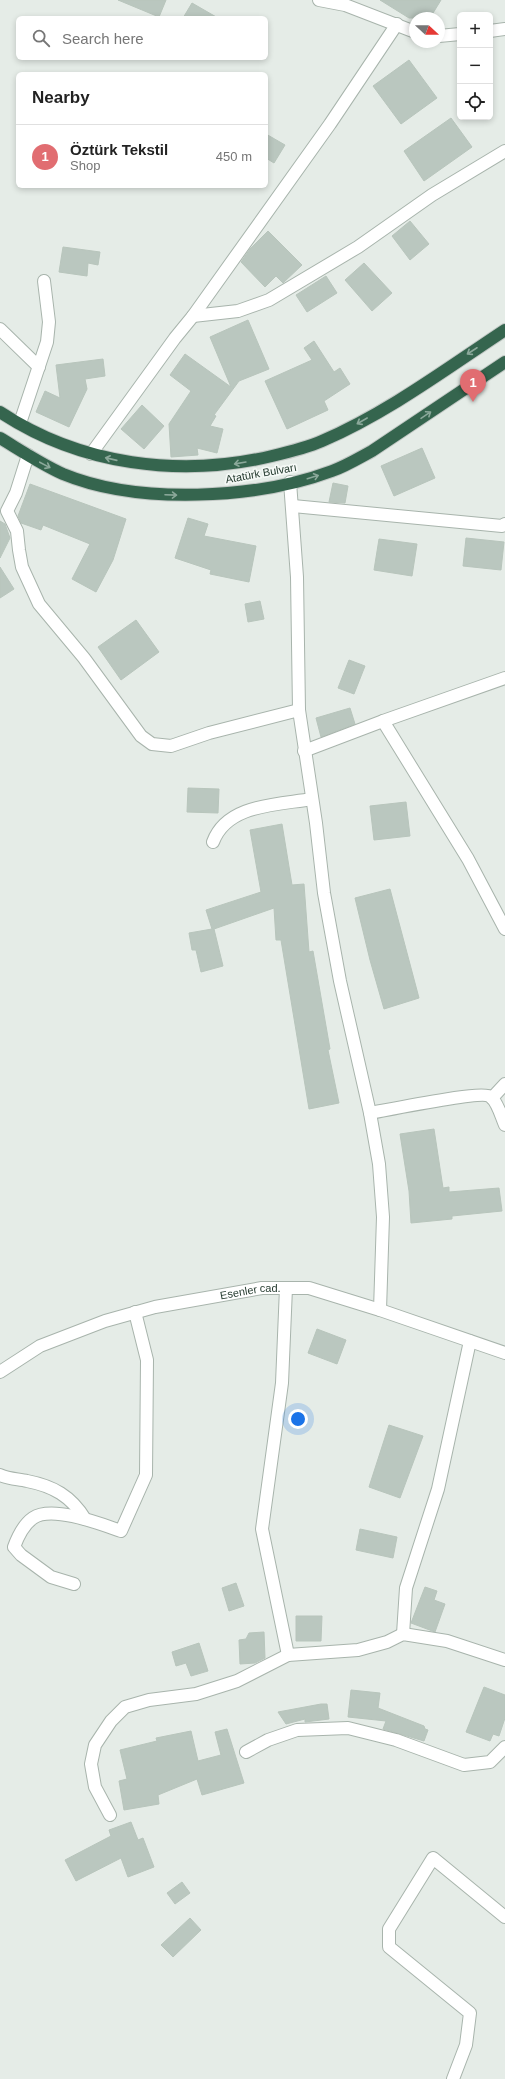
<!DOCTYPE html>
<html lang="en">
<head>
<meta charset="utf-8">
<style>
  :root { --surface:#fff; --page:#f6f6f6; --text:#222; --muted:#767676; --line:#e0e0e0; --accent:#e16d71 }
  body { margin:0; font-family:Helvetica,sans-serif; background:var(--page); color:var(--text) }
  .controls { position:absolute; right:12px; top:12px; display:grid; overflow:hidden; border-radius:6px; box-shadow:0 2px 6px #0003 }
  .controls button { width:36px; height:36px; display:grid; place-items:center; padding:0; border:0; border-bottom:1px solid var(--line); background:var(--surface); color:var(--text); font:20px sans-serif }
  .compass { position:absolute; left:409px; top:12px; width:36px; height:36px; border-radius:50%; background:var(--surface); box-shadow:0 2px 6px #0003; rotate:111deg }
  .you { position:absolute; left:298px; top:1419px; width:14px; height:14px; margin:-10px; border:3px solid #fff; border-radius:50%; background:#1a73e8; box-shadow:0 0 0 6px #1a73e833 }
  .badge { display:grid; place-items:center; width:26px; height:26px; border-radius:50%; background:var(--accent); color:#fff; font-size:13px; font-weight:700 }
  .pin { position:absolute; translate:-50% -33px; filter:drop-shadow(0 1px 2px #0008) }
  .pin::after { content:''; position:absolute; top:21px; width:14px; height:12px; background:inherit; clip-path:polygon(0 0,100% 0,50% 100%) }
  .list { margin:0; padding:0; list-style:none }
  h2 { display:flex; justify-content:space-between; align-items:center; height:52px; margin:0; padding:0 16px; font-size:17px }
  h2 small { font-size:13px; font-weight:400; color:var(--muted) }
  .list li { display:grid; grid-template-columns:26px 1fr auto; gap:12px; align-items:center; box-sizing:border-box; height:64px; padding:0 16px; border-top:1px solid var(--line) }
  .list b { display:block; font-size:15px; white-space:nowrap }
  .list p { margin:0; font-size:13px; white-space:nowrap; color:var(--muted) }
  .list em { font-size:13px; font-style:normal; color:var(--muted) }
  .icon { flex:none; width:22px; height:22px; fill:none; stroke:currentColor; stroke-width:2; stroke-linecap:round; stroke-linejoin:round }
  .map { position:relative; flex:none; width:505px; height:2079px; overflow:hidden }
  .search { position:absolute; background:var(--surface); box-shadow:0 2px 6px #0003; left:16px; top:16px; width:252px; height:44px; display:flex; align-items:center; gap:10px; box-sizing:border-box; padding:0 14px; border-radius:6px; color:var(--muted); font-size:15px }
  .panel { position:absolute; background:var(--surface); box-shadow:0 2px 6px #0003; left:16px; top:72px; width:252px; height:116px; border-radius:6px }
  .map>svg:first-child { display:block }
  .building { fill:#bac7bf; stroke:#b8c5bc }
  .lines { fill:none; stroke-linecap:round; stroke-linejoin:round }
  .minor-casing { stroke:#a8b4ac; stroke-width:14 }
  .highway-casing { stroke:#c2c8c5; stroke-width:14 }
  .minor { stroke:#fff; stroke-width:12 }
  .highway { stroke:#35654e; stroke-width:12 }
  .oneway { stroke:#8ba89a }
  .labels { text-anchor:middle; stroke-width:3.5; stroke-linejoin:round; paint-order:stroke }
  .street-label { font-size:11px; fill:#263c30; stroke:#f5f9f6 }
</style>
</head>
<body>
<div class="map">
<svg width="505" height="2079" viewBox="0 0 505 2079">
  <rect width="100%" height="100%" fill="#e5ece7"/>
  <g class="building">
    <path d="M118,0H166L159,17Z"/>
    <path d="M380,0H441L430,18H409Z"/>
    <path d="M192,3L218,18H183Z"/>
    <path d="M409,60L437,98L401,124L373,86Z"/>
    <path d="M451,118L472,147L424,181L404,151Z"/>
    <path d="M266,134L285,145L274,163L266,158Z"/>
    <path d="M410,221L429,244L410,260L392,236Z"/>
    <path d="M268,231L302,265L283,283L276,276L265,287L241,262L250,249Z"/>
    <path d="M63,247L100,252L98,265L88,263L87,276L59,272Z"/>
    <path d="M364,263L392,293L372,311L345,280Z"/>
    <path d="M326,276L337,293L307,312L296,295Z"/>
    <path d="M248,320L269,369L239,381L214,415L216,416L210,426L223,429L217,453L197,448L198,455L171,457L169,424L191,391L170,375L185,354L231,387L210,337Z"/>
    <path d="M314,341L334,372L340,368L350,384L324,401L328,410L287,429L265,381L312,360L304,348Z"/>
    <path d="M103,359L105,376L85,379L87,389L69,427L36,412L45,391L60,398L56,365Z"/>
    <path d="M142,405L164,426L144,449L121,429Z"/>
    <path d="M422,448L435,478L394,496L381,466Z"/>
    <path d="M333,483L348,486L345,503L329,502Z"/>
    <path d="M30,484L126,519L113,560L96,592L72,579L90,544L43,525L41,530L21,523L18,516Z"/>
    <path d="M188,518L208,524L204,536L256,546L249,582L210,574L211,570L175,558Z"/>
    <path d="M0,521L5,524L10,538L0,558Z"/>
    <path d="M466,538L504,542L501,570L463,566Z"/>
    <path d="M379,539L417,544L412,576L374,570Z"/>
    <path d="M0,567L14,589L0,598Z"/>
    <path d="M260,601L264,619L248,622L245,604Z"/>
    <path d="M136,620L159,652L121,680L98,647Z"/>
    <path d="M349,660L365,666L354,694L338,688Z"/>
    <path d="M350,708L355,724L321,737L316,718Z"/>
    <path d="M188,788L219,789L218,813L187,812Z"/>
    <path d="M406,802L410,836L374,840L370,806Z"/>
    <path d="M282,824L292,885L304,884L309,952L313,951L330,1049L328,1050L339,1103L309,1109L281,940H276L274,908L214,929L223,966L201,972L196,950H192L189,933L212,929L206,910L261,892L250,830Z"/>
    <path d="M390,889L419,998L384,1009L370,960L355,898Z"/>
    <path d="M434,1129L443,1188L449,1187V1192L499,1188L502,1211L452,1216V1219L411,1223L409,1191L400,1134Z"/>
    <path d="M317,1329L346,1340L337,1364L308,1353Z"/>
    <path d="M389,1425L423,1436L400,1498L369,1487Z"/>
    <path d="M360,1529L397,1537L393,1558L356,1550Z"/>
    <path d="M236,1583L244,1606L229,1611L222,1588Z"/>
    <path d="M425,1587L437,1591L434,1600L445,1604L435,1632L411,1623Z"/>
    <path d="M296,1616H322L321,1641H296Z"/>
    <path d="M264,1632L265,1658L255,1663L240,1664L239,1640L246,1639L249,1633Z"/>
    <path d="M199,1643L208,1671L191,1676L186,1663L176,1666L172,1652Z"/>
    <path d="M484,1687L505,1695V1718L499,1736L493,1734L490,1741L466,1732Z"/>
    <path d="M351,1690L380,1693L378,1708L424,1726L425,1729L428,1730L424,1741L383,1729L386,1721L348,1717Z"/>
    <path d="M321,1704H327L329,1719L305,1722V1719L286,1724L278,1712Z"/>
    <path d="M227,1729L244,1783L202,1795L197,1779L158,1795L159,1804L124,1810L119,1781L127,1779L120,1750L157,1741L156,1738L191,1731L198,1761L221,1755L215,1732Z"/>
    <path d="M131,1822L138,1840L143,1838L154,1867L128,1877L121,1858L76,1881L65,1860L111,1836L109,1830Z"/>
    <path d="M182,1882L190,1893L175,1904L167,1893Z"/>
    <path d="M190,1918L201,1930L173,1957L161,1945Z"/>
  </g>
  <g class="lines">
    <defs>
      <g id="minor">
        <path d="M319,0L345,5L415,32"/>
        <path d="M490,31L505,29"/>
        <path d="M439,36L460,34"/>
        <path d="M193,316L238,311L269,300L358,247L432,195L505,151"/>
        <path d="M0,329L39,367"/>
        <path d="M20,423L47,342L49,322L44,281"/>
        <path d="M91,454L175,338L193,316L330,124L397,24"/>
        <path d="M28,455L16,493L7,511L17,531L19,550L22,567L39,604L84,658L141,736L152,744L171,746L209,733L299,710"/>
        <path d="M290,482L297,577L299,710L316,823L324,893L340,981L370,1113L379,1164L383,1217L380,1310"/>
        <path d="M293,506L502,526L505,524"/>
        <path d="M383,721L468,859L505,929"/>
        <path d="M304,751L383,721L505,678"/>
        <path d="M213,842C227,804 277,805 312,799"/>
        <path d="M492,1098L505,1084"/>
        <path d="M370,1113C387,1110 483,1090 491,1097C498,1103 501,1116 505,1125"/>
        <path d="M286,1288L282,1383L262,1529L288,1655"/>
        <path id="s1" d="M0,1372L40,1346L105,1321L155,1307L262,1288H309L380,1310L505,1353"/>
        <path d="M0,1475C8,1479 19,1479 27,1481C53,1486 71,1496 85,1519"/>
        <path d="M74,1584L51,1577L21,1555L14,1547C18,1536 23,1525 33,1518C52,1505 101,1524 121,1531L146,1475L147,1360L135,1312"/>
        <path d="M403,1634L406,1588L438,1489L470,1341"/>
        <path d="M246,1752L268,1740L297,1730L348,1728L396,1740L464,1765L490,1762L505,1747"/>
        <path d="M110,1815L95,1787L91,1764L95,1745L111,1721L125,1707L149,1700L196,1694L237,1681L288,1655L358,1650L387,1642L403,1634L447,1641L505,1660"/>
        <path d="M453,2079L466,2045L470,2013L389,1947V1929L433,1858L505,1917"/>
      </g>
      <g id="highway">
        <path d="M0,412C80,465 180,478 272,456C289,452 306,448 322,441C387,413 446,369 505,330"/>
        <path d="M0,438C20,450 41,464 63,474C138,505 257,499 332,471C346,466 359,458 372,451L505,362"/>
      </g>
    </defs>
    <use href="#minor" class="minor-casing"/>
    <use href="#highway" class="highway-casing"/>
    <use href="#minor" class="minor"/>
    <use href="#highway" class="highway"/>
  </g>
  <defs><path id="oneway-shaft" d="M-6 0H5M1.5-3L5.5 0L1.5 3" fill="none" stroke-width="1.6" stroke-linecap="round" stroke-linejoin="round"/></defs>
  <g class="oneway">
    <use href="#oneway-shaft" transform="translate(472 351) rotate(147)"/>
    <use href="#oneway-shaft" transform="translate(426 415) rotate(-34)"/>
    <use href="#oneway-shaft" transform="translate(362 421) rotate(150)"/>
    <use href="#oneway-shaft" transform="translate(111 459) rotate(-167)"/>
    <use href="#oneway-shaft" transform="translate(240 463) rotate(170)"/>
    <use href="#oneway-shaft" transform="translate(45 465) rotate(28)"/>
    <use href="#oneway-shaft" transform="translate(313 477) rotate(-17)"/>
    <use href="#oneway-shaft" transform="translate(171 495) rotate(2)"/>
  </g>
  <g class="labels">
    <g class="street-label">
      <text transform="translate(261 473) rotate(-10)" y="4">Atatürk Bulvarı</text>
      <text dy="4" stroke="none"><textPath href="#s1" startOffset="266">Esenler cad.</textPath></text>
    </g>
  </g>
</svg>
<div class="controls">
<button>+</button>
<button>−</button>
<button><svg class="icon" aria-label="locate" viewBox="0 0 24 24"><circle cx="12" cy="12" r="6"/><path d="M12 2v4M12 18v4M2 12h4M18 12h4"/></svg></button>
</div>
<svg class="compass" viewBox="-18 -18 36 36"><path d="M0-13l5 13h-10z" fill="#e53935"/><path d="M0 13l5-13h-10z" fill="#767676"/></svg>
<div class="you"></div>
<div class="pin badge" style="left:473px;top:402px">1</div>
<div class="search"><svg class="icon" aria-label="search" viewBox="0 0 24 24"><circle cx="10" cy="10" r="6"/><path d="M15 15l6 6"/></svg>Search here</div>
<section class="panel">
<h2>Nearby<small></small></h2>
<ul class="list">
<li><span class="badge">1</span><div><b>Öztürk Tekstil</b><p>Shop</p></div><em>450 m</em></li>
</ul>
</section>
</div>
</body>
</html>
